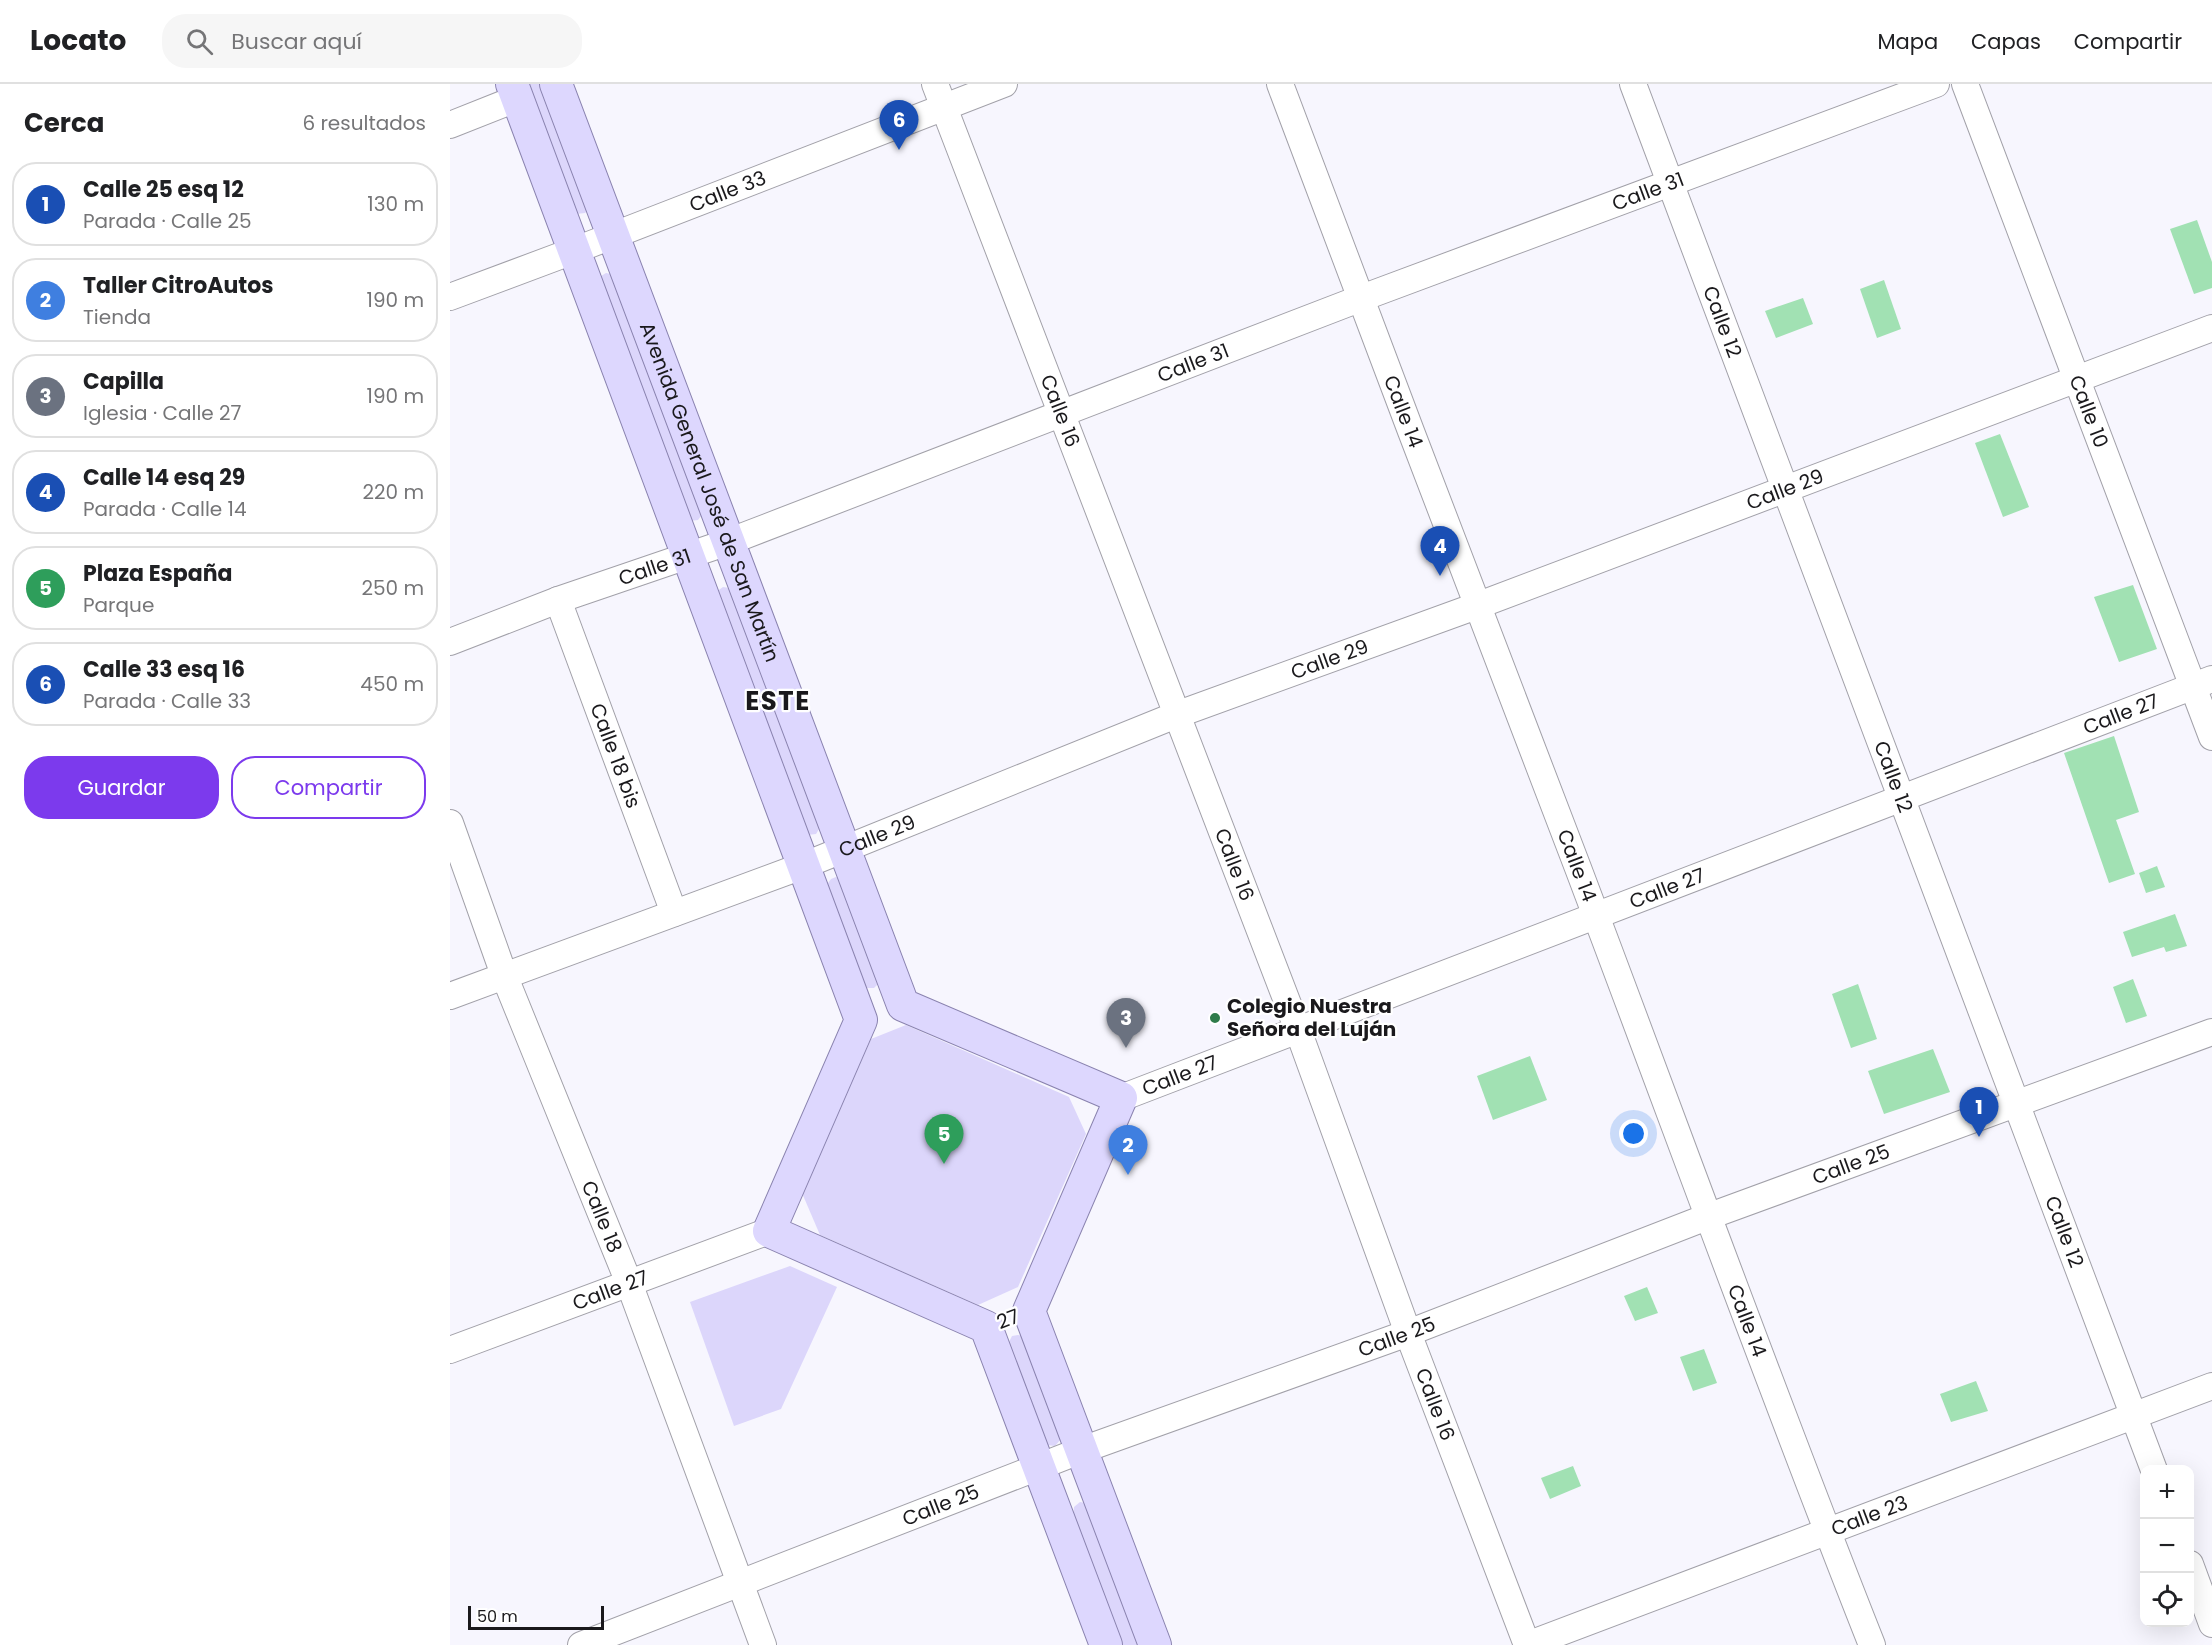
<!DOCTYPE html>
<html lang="es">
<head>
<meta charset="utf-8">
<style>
  :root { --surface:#fff; --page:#f6f6f6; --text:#202124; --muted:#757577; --line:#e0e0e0; --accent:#7c3aed }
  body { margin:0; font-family:Poppins,sans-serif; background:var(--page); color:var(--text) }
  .controls { position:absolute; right:18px; bottom:18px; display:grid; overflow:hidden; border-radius:12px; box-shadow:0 6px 24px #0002 }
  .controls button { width:54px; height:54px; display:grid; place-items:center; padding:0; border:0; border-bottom:2px solid var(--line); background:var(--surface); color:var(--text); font:30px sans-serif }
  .scale { position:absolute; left:18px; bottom:15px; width:136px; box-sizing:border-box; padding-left:6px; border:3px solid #1a191c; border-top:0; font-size:16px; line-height:21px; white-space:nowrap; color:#1a191c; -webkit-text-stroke:4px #fff; paint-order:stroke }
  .you { position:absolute; left:1184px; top:1050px; width:21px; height:21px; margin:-15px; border:4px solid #fff; border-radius:50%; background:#1a73e8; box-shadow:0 0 0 9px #1a73e833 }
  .badge { display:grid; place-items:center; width:39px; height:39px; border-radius:50%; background:var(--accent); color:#fff; font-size:20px; font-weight:700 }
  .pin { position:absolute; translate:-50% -50px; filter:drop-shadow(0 2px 3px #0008) }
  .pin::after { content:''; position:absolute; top:32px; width:21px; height:18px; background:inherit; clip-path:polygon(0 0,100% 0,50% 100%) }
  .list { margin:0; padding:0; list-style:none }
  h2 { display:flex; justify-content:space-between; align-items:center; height:78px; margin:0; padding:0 24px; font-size:26px }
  h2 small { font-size:20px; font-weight:400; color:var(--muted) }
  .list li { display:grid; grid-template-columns:39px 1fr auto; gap:18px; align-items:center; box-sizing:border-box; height:84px; margin:0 12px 12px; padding:0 12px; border:2px solid var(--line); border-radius:24px }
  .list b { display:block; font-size:22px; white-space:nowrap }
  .list p { margin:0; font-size:20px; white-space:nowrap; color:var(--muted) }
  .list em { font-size:20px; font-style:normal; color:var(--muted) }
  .actions { display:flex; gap:12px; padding:18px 24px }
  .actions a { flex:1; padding:14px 0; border:2px solid var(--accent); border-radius:24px; text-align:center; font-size:21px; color:var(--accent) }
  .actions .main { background:var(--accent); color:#fff }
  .icon { flex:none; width:33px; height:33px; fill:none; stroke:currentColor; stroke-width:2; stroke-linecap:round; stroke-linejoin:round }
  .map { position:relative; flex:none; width:1762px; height:1561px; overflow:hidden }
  header { display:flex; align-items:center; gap:36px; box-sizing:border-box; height:84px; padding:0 30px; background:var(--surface); border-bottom:2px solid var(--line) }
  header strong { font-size:28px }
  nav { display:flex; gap:33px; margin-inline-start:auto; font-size:21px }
  .search { width:420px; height:54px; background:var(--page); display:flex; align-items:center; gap:15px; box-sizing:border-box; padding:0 21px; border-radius:24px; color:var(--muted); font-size:22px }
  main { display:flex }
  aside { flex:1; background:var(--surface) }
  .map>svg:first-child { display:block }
  .park { fill:#dcd6fb }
  .building { fill:#a1e1b3 }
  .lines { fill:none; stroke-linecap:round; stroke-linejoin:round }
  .minor-casing { stroke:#a2a1a9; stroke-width:28 }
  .major-casing { stroke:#8a83af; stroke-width:34 }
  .minor { stroke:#fff; stroke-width:26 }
  .major { stroke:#ddd7fe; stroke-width:32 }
  .poi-dot { fill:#2f7c4b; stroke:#fff; stroke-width:2 }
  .labels { text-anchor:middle; stroke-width:4.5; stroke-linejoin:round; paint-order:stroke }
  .street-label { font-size:20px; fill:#1a191c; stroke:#fff }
  .poi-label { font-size:20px; font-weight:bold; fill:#1a191c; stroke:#fff; text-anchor:start }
  .district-label { font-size:26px; font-weight:bold; letter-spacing:1.5px; fill:#1a191c; stroke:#fff }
</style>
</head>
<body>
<header>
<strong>Locato</strong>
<div class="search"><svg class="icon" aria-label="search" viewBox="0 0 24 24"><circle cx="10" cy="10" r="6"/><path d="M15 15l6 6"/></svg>Buscar aquí</div>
<nav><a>Mapa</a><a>Capas</a><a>Compartir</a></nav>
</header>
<main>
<aside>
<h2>Cerca<small>6 resultados</small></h2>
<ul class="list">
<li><span class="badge" style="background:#1a4fb4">1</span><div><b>Calle 25 esq 12</b><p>Parada · Calle 25</p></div><em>130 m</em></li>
<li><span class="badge" style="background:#3f7fe0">2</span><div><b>Taller CitroAutos</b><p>Tienda</p></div><em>190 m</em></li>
<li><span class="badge" style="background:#6b7280">3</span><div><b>Capilla</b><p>Iglesia · Calle 27</p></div><em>190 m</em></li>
<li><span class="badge" style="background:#1a4fb4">4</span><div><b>Calle 14 esq 29</b><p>Parada · Calle 14</p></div><em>220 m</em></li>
<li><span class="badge" style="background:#2e9e5b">5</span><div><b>Plaza España</b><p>Parque</p></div><em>250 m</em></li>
<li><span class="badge" style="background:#1a4fb4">6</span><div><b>Calle 33 esq 16</b><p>Parada · Calle 33</p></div><em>450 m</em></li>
</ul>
<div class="actions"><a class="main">Guardar</a><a>Compartir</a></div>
</aside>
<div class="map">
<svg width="1762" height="1561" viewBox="0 0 1762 1561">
  <rect width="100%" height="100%" fill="#f7f6fe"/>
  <g class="park">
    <path d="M73,0H95L138,126L135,129L126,130Z"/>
    <path d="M156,189L161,190L254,428L248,436L240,437L148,194Z"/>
    <path d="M273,503L279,504L282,508L371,742L366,750L357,751L266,508Z"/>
    <path d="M386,793L391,795L430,898L424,904H415L376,802L381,795Z"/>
    <path d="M456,941L619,1013L636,1050L568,1203L528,1221L370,1151L352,1109L421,955Z"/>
    <path d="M340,1182L387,1203L331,1325L284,1342L240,1218Z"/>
    <path d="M568,1251L573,1252L611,1355L605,1362L597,1361L558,1260L562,1252Z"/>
    <path d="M630,1418L636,1419L694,1561H672L623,1434L624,1423Z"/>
  </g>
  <g class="building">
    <path d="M1747,136L1762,178V204L1744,210L1720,145Z"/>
    <path d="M1434,196L1451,245L1427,254L1410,205Z"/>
    <path d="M1353,214L1363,240L1326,254L1315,227Z"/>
    <path d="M1550,350L1579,423L1553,433L1525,359Z"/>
    <path d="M1683,501L1707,565L1669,578L1644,513Z"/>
    <path d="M1664,652L1689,728L1666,736L1685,790L1659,799L1614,669Z"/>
    <path d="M1707,782L1715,803L1696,809L1689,789Z"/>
    <path d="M1725,830L1737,862L1716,868L1714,863L1682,873L1673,848Z"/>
    <path d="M1683,895L1697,932L1676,939L1663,903Z"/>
    <path d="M1408,900L1427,955L1401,964L1382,910Z"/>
    <path d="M1483,965L1500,1008L1434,1030L1418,987Z"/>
    <path d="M1080,972L1097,1016L1043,1036L1027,992Z"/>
    <path d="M1197,1203L1208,1229L1185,1237L1174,1212Z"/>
    <path d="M1254,1265L1267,1299L1243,1307L1230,1273Z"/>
    <path d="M1526,1297L1538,1327L1501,1338L1490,1310Z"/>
    <path d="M1123,1382L1131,1402L1100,1415L1091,1394Z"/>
  </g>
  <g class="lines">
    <defs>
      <g id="minor">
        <path id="s1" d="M485,0L848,946L958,1249L1077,1561"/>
        <path id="s2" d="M830,0C927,262 1029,523 1128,784C1226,1043 1320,1304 1422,1561"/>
        <path id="s3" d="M1183,0L1704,1386"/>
        <path id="s4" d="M1515,0L1762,653"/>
        <path d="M0,41L68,14"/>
        <path id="s5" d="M0,213L123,167L554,0"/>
        <path id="s6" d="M108,516L224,829"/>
        <path id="s7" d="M0,558L108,516L278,458L909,215L1486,0"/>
        <path id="s8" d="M0,739L54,891L179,1199L313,1561"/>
        <path id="s9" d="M0,912L355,781L726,631L1029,521L1762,244"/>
        <path id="s10" d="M671,1014L1762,595"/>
        <path id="s11" d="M0,1266L319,1147"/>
        <path d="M1740,1480L1762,1540"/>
        <path id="s12" d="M131,1561L632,1366L958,1249L1257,1133L1762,948"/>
        <path id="s13" d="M1077,1561L1762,1302"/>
      </g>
      <g id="major">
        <path d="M62,0L411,936L319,1147L536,1243L656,1561"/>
        <path id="s14" d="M106,0L453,921L671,1014L579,1227L705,1561"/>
      </g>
    </defs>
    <use href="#minor" class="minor-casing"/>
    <use href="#major" class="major-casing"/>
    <use href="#minor" class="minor"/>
    <use href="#major" class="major"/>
  </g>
  <circle class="poi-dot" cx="765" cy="934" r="6"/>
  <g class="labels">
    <g class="street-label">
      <text dy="7" stroke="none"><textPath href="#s5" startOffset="297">Calle 33</textPath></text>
      <text dy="7" stroke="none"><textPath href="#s7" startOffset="1280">Calle 31</textPath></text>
      <text dy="7" stroke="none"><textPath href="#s3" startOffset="254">Calle 12</textPath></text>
      <text dy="7" stroke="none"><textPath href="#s7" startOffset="794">Calle 31</textPath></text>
      <text dy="7" stroke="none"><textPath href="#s1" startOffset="350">Calle 16</textPath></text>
      <text dy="7" stroke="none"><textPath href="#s2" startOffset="350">Calle 14</textPath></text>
      <text dy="7" stroke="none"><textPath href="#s4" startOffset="350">Calle 10</textPath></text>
      <text dy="7" stroke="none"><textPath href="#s9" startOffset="1428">Calle 29</textPath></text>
      <text dy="7" stroke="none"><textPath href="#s14" startOffset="436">Avenida General José de San Martín</textPath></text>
      <text dy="7" stroke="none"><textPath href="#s7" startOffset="218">Calle 31</textPath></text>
      <text dy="7" stroke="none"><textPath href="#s9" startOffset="942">Calle 29</textPath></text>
      <text dy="7" stroke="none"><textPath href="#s10" startOffset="1071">Calle 27</textPath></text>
      <text dy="7" stroke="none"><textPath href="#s6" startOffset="166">Calle 18 bis</textPath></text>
      <text dy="7" stroke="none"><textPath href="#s3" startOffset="740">Calle 12</textPath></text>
      <text dy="7" stroke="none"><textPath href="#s9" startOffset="456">Calle 29</textPath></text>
      <text dy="7" stroke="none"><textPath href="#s1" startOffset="836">Calle 16</textPath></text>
      <text dy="7" stroke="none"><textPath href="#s2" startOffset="836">Calle 14</textPath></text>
      <text dy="7" stroke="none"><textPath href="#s10" startOffset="585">Calle 27</textPath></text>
      <text dy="7" stroke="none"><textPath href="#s10" startOffset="63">Calle 27</textPath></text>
      <text dy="7" stroke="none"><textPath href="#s12" startOffset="1358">Calle 25</textPath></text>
      <text dy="7" stroke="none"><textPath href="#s8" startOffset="422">Calle 18</textPath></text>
      <text dy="7" stroke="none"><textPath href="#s3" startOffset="1226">Calle 12</textPath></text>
      <text dy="7" stroke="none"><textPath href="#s11" startOffset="171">Calle 27</textPath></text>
      <text transform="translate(558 1235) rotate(-21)" y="7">27</text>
      <text dy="7" stroke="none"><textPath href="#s2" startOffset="1322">Calle 14</textPath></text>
      <text dy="7" stroke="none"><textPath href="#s12" startOffset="872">Calle 25</textPath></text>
      <text dy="7" stroke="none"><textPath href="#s1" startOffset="1412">Calle 16</textPath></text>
      <text dy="7" stroke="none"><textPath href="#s12" startOffset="386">Calle 25</textPath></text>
      <text dy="7" stroke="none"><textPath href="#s13" startOffset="366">Calle 23</textPath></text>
    </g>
    <g class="poi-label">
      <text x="777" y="929">Colegio Nuestra<tspan x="777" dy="23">Señora del Luján</tspan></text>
    </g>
    <g class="district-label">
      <text x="328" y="626">ESTE</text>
    </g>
  </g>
</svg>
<div class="controls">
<button>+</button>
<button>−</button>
<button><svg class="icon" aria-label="locate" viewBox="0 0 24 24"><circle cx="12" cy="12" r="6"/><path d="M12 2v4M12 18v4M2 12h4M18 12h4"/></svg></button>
</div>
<div class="scale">50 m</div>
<div class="you"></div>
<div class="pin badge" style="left:1529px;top:1053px;background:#1a4fb4">1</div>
<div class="pin badge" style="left:678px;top:1091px;background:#3f7fe0">2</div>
<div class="pin badge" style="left:676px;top:964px;background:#6b7280">3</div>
<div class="pin badge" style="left:990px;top:492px;background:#1a4fb4">4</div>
<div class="pin badge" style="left:494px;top:1080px;background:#2e9e5b">5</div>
<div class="pin badge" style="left:449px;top:66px;background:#1a4fb4">6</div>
</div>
</main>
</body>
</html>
